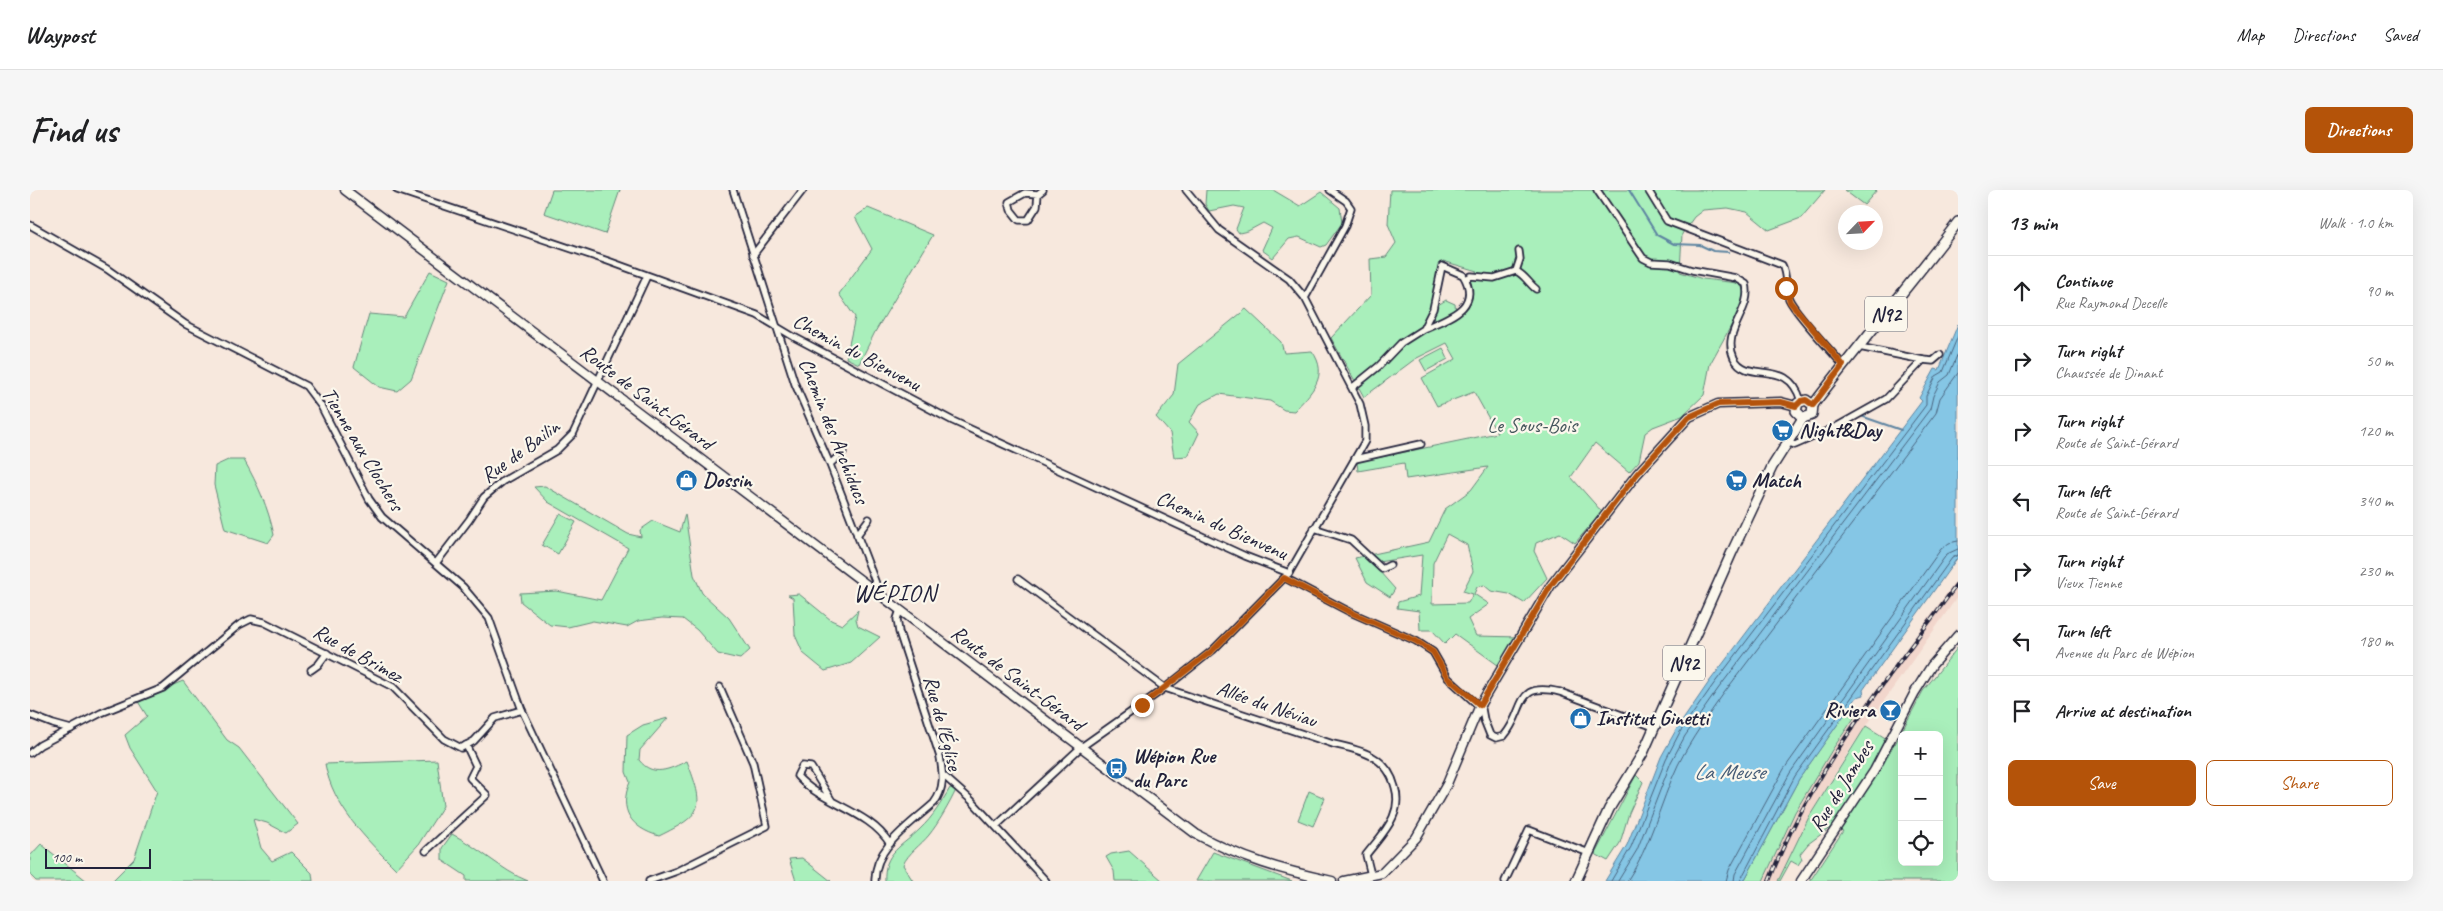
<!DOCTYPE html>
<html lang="en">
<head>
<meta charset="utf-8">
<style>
  :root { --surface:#fff; --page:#f6f6f6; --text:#202124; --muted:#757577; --line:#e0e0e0; --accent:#b45309 }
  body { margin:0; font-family:Caveat,sans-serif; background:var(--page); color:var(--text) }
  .controls { position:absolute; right:15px; bottom:15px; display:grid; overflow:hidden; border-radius:8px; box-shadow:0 5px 20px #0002 }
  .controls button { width:45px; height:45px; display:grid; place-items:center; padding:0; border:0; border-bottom:1px solid var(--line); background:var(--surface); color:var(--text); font:25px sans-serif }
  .compass { position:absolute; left:1808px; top:15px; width:45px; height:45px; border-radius:50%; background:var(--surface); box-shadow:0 5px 20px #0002; rotate:65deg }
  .scale { position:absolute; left:15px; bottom:12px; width:106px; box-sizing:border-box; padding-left:5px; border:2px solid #22223b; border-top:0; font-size:14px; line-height:18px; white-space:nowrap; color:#22223b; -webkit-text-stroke:4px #fbf7ec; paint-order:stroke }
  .stop { position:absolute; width:15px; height:15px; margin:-11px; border:4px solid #b45309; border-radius:50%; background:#fff }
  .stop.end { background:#b45309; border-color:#fff; box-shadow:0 1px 5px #0008 }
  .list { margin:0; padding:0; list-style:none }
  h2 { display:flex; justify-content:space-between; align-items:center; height:65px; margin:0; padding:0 20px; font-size:21px }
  h2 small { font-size:16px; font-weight:400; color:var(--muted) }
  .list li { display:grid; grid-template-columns:32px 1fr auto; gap:15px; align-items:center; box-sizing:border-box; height:70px; padding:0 20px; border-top:1px solid var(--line) }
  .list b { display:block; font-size:19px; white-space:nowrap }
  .list p { margin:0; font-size:16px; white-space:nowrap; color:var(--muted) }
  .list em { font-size:16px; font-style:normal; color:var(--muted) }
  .actions { display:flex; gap:10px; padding:15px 20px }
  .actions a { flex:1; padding:11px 0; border:1px solid var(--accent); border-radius:8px; text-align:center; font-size:18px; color:var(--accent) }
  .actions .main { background:var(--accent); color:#fff }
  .icon { flex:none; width:28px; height:28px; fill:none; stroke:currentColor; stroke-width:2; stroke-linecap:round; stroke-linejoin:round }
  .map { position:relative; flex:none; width:1928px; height:691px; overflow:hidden; border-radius:8px }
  header { display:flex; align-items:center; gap:30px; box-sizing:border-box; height:70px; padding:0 25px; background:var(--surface); border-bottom:1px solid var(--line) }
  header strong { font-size:24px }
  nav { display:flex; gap:28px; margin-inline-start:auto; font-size:18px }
  .intro { display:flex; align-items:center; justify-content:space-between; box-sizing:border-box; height:120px; padding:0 30px }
  h1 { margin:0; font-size:35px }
  .button { padding:12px 22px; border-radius:8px; background:var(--accent); color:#fff; font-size:18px; font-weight:700 }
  main { display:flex; gap:30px; padding:0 30px }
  aside { flex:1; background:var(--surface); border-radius:8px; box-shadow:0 5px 20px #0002 }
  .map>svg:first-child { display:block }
  .built { fill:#f2d6cc }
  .green { fill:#a9efbb; stroke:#66887b; fill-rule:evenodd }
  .water { fill:#85c6e5; stroke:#5d84a1 }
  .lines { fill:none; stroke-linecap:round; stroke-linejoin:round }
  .shore { stroke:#4a647f; stroke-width:1 }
  .stream { stroke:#5d84a1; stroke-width:2 }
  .minor-casing { stroke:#22223b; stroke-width:9 }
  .secondary-casing { stroke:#22223b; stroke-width:11 }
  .primary-casing { stroke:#22223b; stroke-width:12 }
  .minor { stroke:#fbf7ec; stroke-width:5.5 }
  .secondary { stroke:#fbf7ec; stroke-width:8 }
  .primary { stroke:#fbf7ec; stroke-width:9 }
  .rail-casing { stroke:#22223b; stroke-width:4 }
  .rail { stroke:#fbf7ec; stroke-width:2; stroke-dasharray:5.5; stroke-linecap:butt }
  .route { stroke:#b45309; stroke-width:6 }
  .labels { text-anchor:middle; stroke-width:4.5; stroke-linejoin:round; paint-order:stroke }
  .shield { fill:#fbf7ec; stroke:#636270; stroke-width:1 }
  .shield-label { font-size:20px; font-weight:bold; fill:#22223b }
  .street-label { font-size:21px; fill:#22223b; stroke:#fbf7ec }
  .park-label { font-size:21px; fill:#44555b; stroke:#fbf7ec }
  .poi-label { font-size:21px; font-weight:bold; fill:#22223b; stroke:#fbf7ec; text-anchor:start }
  .water-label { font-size:22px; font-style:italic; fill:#455b76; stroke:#fbf7ec }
  .quarter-label { font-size:24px; letter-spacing:1px; fill:#22223b; stroke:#fbf7ec }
</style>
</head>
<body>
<header>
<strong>Waypost</strong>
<nav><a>Map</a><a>Directions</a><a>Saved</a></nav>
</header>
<div class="intro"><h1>Find us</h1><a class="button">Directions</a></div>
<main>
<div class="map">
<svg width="1928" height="691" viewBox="0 0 1928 691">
  <rect width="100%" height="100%" fill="#f7e8dd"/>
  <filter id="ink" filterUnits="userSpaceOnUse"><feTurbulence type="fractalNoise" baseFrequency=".02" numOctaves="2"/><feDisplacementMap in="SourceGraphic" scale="10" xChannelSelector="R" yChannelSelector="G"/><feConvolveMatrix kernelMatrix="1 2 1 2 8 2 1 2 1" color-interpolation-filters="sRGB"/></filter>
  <g filter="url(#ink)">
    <path class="built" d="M1928,388V406L1820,559L1779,627L1748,691H1733L1765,622L1802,560Z"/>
    <g class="green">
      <path d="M522,0H590L575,44L514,23Z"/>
      <path d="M1176,0H1243L1270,16L1291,2L1310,18L1312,33L1296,55L1291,57L1269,47L1259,49L1243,68L1232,60L1242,38L1233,33L1218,41L1209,43L1206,39L1214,18L1204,16L1179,21L1175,14Z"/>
      <path d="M1360,0H1795L1771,28L1739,40L1717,22L1698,18L1673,20L1664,27L1652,44L1650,82L1673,89L1707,93L1712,97L1714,105L1713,114L1680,174L1674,205L1652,226L1623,237L1615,243L1609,271L1599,282L1565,253L1541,287L1572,322L1545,353L1530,343L1506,353L1504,361L1517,388L1494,413L1479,404L1461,401L1454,395L1447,397L1444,404L1459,414L1438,429L1446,446L1490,447L1472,478L1425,444L1415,454L1402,440H1390L1389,421L1367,418L1368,412L1389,406L1392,365L1342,373L1365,399L1360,407L1337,392L1325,368L1399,352L1415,319L1441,300L1458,277L1376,289L1374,273L1328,281L1327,272L1467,243L1444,202L1407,216L1392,188L1426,169L1417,153L1385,169L1334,207L1301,148L1341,105L1340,69L1356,67L1366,53L1358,34ZM1413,71L1447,81L1436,89V113L1426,122L1425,114L1416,110L1403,118ZM1417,344L1437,355L1443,381L1433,401L1443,404L1438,413L1402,414L1403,373Z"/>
      <path d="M1814,0H1847L1834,15Z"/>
      <path d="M838,18L903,45L845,142L829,174L816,168L825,127L809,104L842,59L825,27Z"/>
      <path d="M400,81L419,90L381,189L367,201L349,197L324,177L339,124L374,127Z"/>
      <path d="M1216,119L1251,152L1254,163L1282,161C1300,186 1281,203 1264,221L1254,220L1240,211L1189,204L1170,214L1159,232L1169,243L1158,266L1144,267L1140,243L1126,227L1144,205L1148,174Z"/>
      <path d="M1413,158L1418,169L1396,181L1390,170Z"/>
      <path d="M198,270H214C228,295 238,317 244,345L238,353L195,339L184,295L185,276Z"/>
      <path d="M515,296L598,344L611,347L610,340L623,331L650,342L655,324L664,385L672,403L699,428L720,460L710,469L688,464L667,440L653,429L632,428L608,431L597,437L563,431L538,437L520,435L491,412L490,403L527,401L571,410L598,358L518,312L504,297Z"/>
      <path d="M530,324L546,332L528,364L512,355Z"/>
      <path d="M769,404L801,430L812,435L828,420L826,429L828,436L850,447L821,473L795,481L773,463L765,445L763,408L758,405Z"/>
      <path d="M1928,457V691H1780L1813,641L1801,637L1778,654L1770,664L1772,669L1768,675L1761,671L1750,691H1748L1779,627L1836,536L1865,554L1893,501ZM1872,545H1909V672H1872Z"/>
      <path d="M153,491L197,550L209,558L268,634L256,643L237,633L223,629L231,658L242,671L261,662L282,683L283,691H82L104,669L127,601L100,558L95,545L117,526L107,510Z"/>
      <path d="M1816,522L1824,528L1802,560L1765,622L1733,691H1714L1769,589Z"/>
      <path d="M638,528L610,560L609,570C623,588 640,579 657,571C675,618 674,624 629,646C601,638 588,620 600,592L596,582L597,545L613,535Z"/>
      <path d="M407,570L413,616L388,655L366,679C336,649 303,617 295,574Z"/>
      <path d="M1606,585L1613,592L1599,623L1590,653L1578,671L1565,664Z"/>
      <path d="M920,598L926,600C920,613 908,634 899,645C891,655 878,663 873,675L883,691H855C853,662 873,656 890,639C903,627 911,613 920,598Z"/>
      <path d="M1279,601L1295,608L1283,636L1268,630Z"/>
      <path d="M422,644C448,657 472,681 498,691H436V686L412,670V658Z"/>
      <path d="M11,654L57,691H6L0,685V666Z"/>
      <path d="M1099,661L1133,691H1085L1084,681L1076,667L1081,664Z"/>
      <path d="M1183,662L1262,691H1166Z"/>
      <path d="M772,668L801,691H766L759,669Z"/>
    </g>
    <path class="water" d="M1928,134V367L1833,500L1834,505L1827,507L1769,589L1714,691H1575L1597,655L1631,567L1646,540L1679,492L1892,211L1889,208L1905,179L1909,180Z"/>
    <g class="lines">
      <g class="shore">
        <path d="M1581,691L1601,657L1636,569L1650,542L1683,495L1896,215V206L1906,186L1913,182L1928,146"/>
        <path d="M1588,691L1607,660L1641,572L1655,546L1688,499L1900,219L1903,206L1910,192L1919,185L1928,163"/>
        <path d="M1597,691C1621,656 1630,613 1648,575C1661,549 1678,526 1694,503L1906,223L1910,208L1928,183"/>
        <path d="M1696,691L1699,680L1754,579L1911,359L1919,353L1928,351"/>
        <path d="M1704,691L1705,684L1760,583L1917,364L1928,359"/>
        <path d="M1710,691L1765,586L1922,368L1928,365"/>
      </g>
      <g class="stream">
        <path d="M1599,0L1627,45L1644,54L1670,55L1683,61L1699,62"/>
        <path d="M1831,226L1871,240"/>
      </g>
      <defs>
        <g id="minor">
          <path d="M367,0L578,71L727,125L764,147L923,231L1215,366L1259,383"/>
          <path d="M703,0L765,194L799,272L850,404"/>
          <path d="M1567,0L1613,68L1621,72L1640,73L1662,80L1706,88L1716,94C1723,120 1691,141 1704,168C1718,195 1758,166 1771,211"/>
          <path d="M1618,0L1637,31L1752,75C1758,86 1754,98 1759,109C1768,127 1799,158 1813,175"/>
          <path d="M1008,4L995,3L979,12L981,20L989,30H998L1007,16L1008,4L1013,0"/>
          <path d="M0,35L77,79L155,134L276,196L291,216L339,309L352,327L433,397L459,428L492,520"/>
          <path d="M723,65L773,0"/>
          <path d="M1486,81L1490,69L1489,61"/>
          <path d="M1436,89L1441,86L1464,88L1486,81C1495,85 1498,93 1506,99"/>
          <path d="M1275,108L1315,36L1321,18L1316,11L1300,0"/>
          <path d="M1829,157L1893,170L1903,171L1910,165"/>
          <path d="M1323,197L1349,176L1371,153L1393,139L1403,119L1412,76L1433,85C1453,118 1417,128 1393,139"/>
          <path d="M1756,252L1765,255L1806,237L1856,209L1893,170"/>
          <path d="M1325,269L1391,254"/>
          <path d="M800,274L813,262"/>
          <path d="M1284,338L1321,350L1352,379L1360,375"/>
          <path d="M827,345L839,329"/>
          <path d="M406,373L439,330L454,307L473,291L527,260L543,244L617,86"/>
          <path d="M1255,388L1320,422L1386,451L1403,462L1418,488L1452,519L1454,530L1460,545L1466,548L1474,546C1497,519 1483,491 1530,502L1624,537"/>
          <path d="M988,389L1135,498L1303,554C1331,560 1357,566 1365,597C1368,607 1367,618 1363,627C1357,641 1345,653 1336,665L1341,685"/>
          <path d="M281,480L288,475L297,463"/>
          <path d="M0,525L23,534L41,539"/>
          <path d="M0,563L10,555L71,523L133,498L209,435L221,429L234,432L363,497L414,549L431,558L444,551L465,528L492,520L573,691"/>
          <path d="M914,586L941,610L1016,691"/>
          <path d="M802,611L781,577L772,576L767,586C793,615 839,620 860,654"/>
          <path d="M966,636L1050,558L1135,498L1183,460L1259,383L1335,251V236L1330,214L1275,108L1259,89L1189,40L1156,0"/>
          <path d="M396,661L457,605L440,588L446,576L436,555"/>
          <path d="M619,691L647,681L737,636L723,573L690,497"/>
          <path d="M845,691C844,657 881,634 904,613C915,598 913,584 910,567L869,442L867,429L870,420"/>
          <path d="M1475,691L1499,640L1559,663"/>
        </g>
        <g id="secondary">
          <path d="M315,0L1166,644C1212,669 1252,680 1302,691"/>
          <path d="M1314,691L1352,683L1386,648L1417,594L1450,515L1521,395L1607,284L1659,227L1688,214L1751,212L1766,216"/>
          <path d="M1771,691L1844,581L1885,502L1902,475L1928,445"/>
        </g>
        <g id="primary">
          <path d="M1783,215C1830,153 1881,94 1928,32"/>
          <path d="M1773,228L1766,221L1768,213L1776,210L1783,215"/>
          <path d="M1773,228L1782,225L1783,215"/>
          <path d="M1546,691L1579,619L1613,563L1702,362L1742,277L1773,228"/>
        </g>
      </defs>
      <use href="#minor" class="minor-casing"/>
      <use href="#secondary" class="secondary-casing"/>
      <use href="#primary" class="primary-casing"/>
      <use href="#minor" class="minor"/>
      <use href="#secondary" class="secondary"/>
      <use href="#primary" class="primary"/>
      <defs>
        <path id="rail" d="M1739,691C1782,580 1858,488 1928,393"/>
      </defs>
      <use href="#rail" class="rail-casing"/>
      <use href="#rail" class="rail"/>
    </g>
  </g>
  <g class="lines" filter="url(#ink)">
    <path class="route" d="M1112,515L1183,460L1254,388L1320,422L1386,451L1403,462L1418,488L1450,515L1521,395L1607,284L1659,227L1688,214L1751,212L1766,216L1771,211L1776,210L1783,215L1813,175L1760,112L1756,98"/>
  </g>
  <defs>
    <symbol id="supermarket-disc" viewBox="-11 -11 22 22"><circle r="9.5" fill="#1f6fb2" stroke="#fbf7ec"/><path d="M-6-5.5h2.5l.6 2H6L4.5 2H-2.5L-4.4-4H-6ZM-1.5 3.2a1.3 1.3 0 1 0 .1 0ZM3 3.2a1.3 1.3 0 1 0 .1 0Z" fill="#fff"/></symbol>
    <symbol id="shop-disc" viewBox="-11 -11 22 22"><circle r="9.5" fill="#1f6fb2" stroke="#fbf7ec"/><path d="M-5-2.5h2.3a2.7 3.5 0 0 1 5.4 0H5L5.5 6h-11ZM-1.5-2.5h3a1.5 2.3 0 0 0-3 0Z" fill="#fff"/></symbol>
    <symbol id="bar-disc" viewBox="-11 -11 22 22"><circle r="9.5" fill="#1f6fb2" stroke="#fbf7ec"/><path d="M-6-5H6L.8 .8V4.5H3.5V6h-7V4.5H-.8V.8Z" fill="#fff"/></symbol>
    <symbol id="bus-disc" viewBox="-11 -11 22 22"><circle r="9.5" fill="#1f6fb2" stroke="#fbf7ec"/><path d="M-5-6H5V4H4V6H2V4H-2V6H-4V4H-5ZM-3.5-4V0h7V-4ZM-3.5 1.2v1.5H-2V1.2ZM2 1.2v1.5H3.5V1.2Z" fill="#fff"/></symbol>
  </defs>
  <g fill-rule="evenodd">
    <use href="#supermarket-disc" x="1740" y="228" width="25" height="25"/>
    <use href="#shop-disc" x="644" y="278" width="25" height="25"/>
    <use href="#supermarket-disc" x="1694" y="278" width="25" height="25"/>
    <use href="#bar-disc" x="1848" y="508" width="25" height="25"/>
    <use href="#shop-disc" x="1538" y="516" width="25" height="25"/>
    <use href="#bus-disc" x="1074" y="566" width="25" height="25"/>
  </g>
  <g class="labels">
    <g class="shield">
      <rect x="1835" y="106.5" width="42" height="35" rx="4"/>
      <rect x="1633" y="455.5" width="42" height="35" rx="4"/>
    </g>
    <g class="shield-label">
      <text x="1856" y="131">N92</text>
      <text x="1654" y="480">N92</text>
    </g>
    <g class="street-label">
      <text transform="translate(827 162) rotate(28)" y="7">Chemin du Bienvenu</text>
      <text transform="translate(617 207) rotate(37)" y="7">Route de Saint-Gérard</text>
      <text transform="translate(804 241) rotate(68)" y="7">Chemin des Archiducs</text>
      <text transform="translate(333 259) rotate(59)" y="7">Tienne aux Clochers</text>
      <text transform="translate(490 261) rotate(-36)" y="7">Rue de Bailin</text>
      <text transform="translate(1192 335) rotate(24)" y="7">Chemin du Bienvenu</text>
      <text transform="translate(328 463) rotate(29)" y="7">Rue de Brimez</text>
      <text transform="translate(988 488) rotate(37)" y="7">Route de Saint-Gérard</text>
      <text transform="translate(1237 514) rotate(19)" y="7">Allée du Néviau</text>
      <text transform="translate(913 533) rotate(75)" y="7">Rue de l'Église</text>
      <text transform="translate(1811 596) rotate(-58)" y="7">Rue de Jambes</text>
    </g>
    <g class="park-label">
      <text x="1502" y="242">Le Sous-Bois</text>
    </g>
    <g class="poi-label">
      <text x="1769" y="247">Night&amp;Day</text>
      <text x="673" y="297">Dossin</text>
      <text x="1722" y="297">Match</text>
      <text x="1845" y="527" text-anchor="end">Riviera</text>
      <text x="1566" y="535">Institut Ginetti</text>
      <text x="1103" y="573">Wépion Rue<tspan x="1103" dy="24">du Parc</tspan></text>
    </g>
    <g class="water-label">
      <text x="1699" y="589">La Meuse</text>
    </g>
    <g class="quarter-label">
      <text x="865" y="411">WÉPION</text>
    </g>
  </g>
</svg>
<div class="controls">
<button>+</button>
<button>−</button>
<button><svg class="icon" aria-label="locate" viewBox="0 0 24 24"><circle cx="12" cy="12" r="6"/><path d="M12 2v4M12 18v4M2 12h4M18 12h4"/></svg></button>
</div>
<svg class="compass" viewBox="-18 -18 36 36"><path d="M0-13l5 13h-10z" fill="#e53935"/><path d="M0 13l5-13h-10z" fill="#757577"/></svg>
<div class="scale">100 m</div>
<div class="stop" style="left:1756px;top:98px"></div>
<div class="stop end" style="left:1112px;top:515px"></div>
</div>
<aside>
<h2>13 min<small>Walk · 1.0 km</small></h2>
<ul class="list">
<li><svg class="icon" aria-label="ahead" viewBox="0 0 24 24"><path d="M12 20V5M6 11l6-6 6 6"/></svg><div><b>Continue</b><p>Rue Raymond Decelle</p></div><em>90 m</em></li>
<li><svg class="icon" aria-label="right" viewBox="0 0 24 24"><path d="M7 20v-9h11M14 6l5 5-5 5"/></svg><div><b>Turn right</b><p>Chaussée de Dinant</p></div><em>50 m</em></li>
<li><svg class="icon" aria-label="right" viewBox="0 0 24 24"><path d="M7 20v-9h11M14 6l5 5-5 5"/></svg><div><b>Turn right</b><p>Route de Saint-Gérard</p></div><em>120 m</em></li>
<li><svg class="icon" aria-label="left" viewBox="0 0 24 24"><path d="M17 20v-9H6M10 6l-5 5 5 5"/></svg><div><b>Turn left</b><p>Route de Saint-Gérard</p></div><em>340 m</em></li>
<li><svg class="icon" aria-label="right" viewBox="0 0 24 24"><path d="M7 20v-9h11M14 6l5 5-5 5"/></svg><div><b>Turn right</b><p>Vieux Tienne</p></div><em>230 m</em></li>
<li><svg class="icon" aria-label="left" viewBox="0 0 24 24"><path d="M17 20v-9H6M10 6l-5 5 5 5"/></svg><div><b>Turn left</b><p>Avenue du Parc de Wépion</p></div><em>180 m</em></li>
<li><svg class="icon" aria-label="arrive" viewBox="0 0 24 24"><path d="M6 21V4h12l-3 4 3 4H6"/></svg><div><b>Arrive at destination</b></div></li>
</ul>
<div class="actions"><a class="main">Save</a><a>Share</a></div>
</aside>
</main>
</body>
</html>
